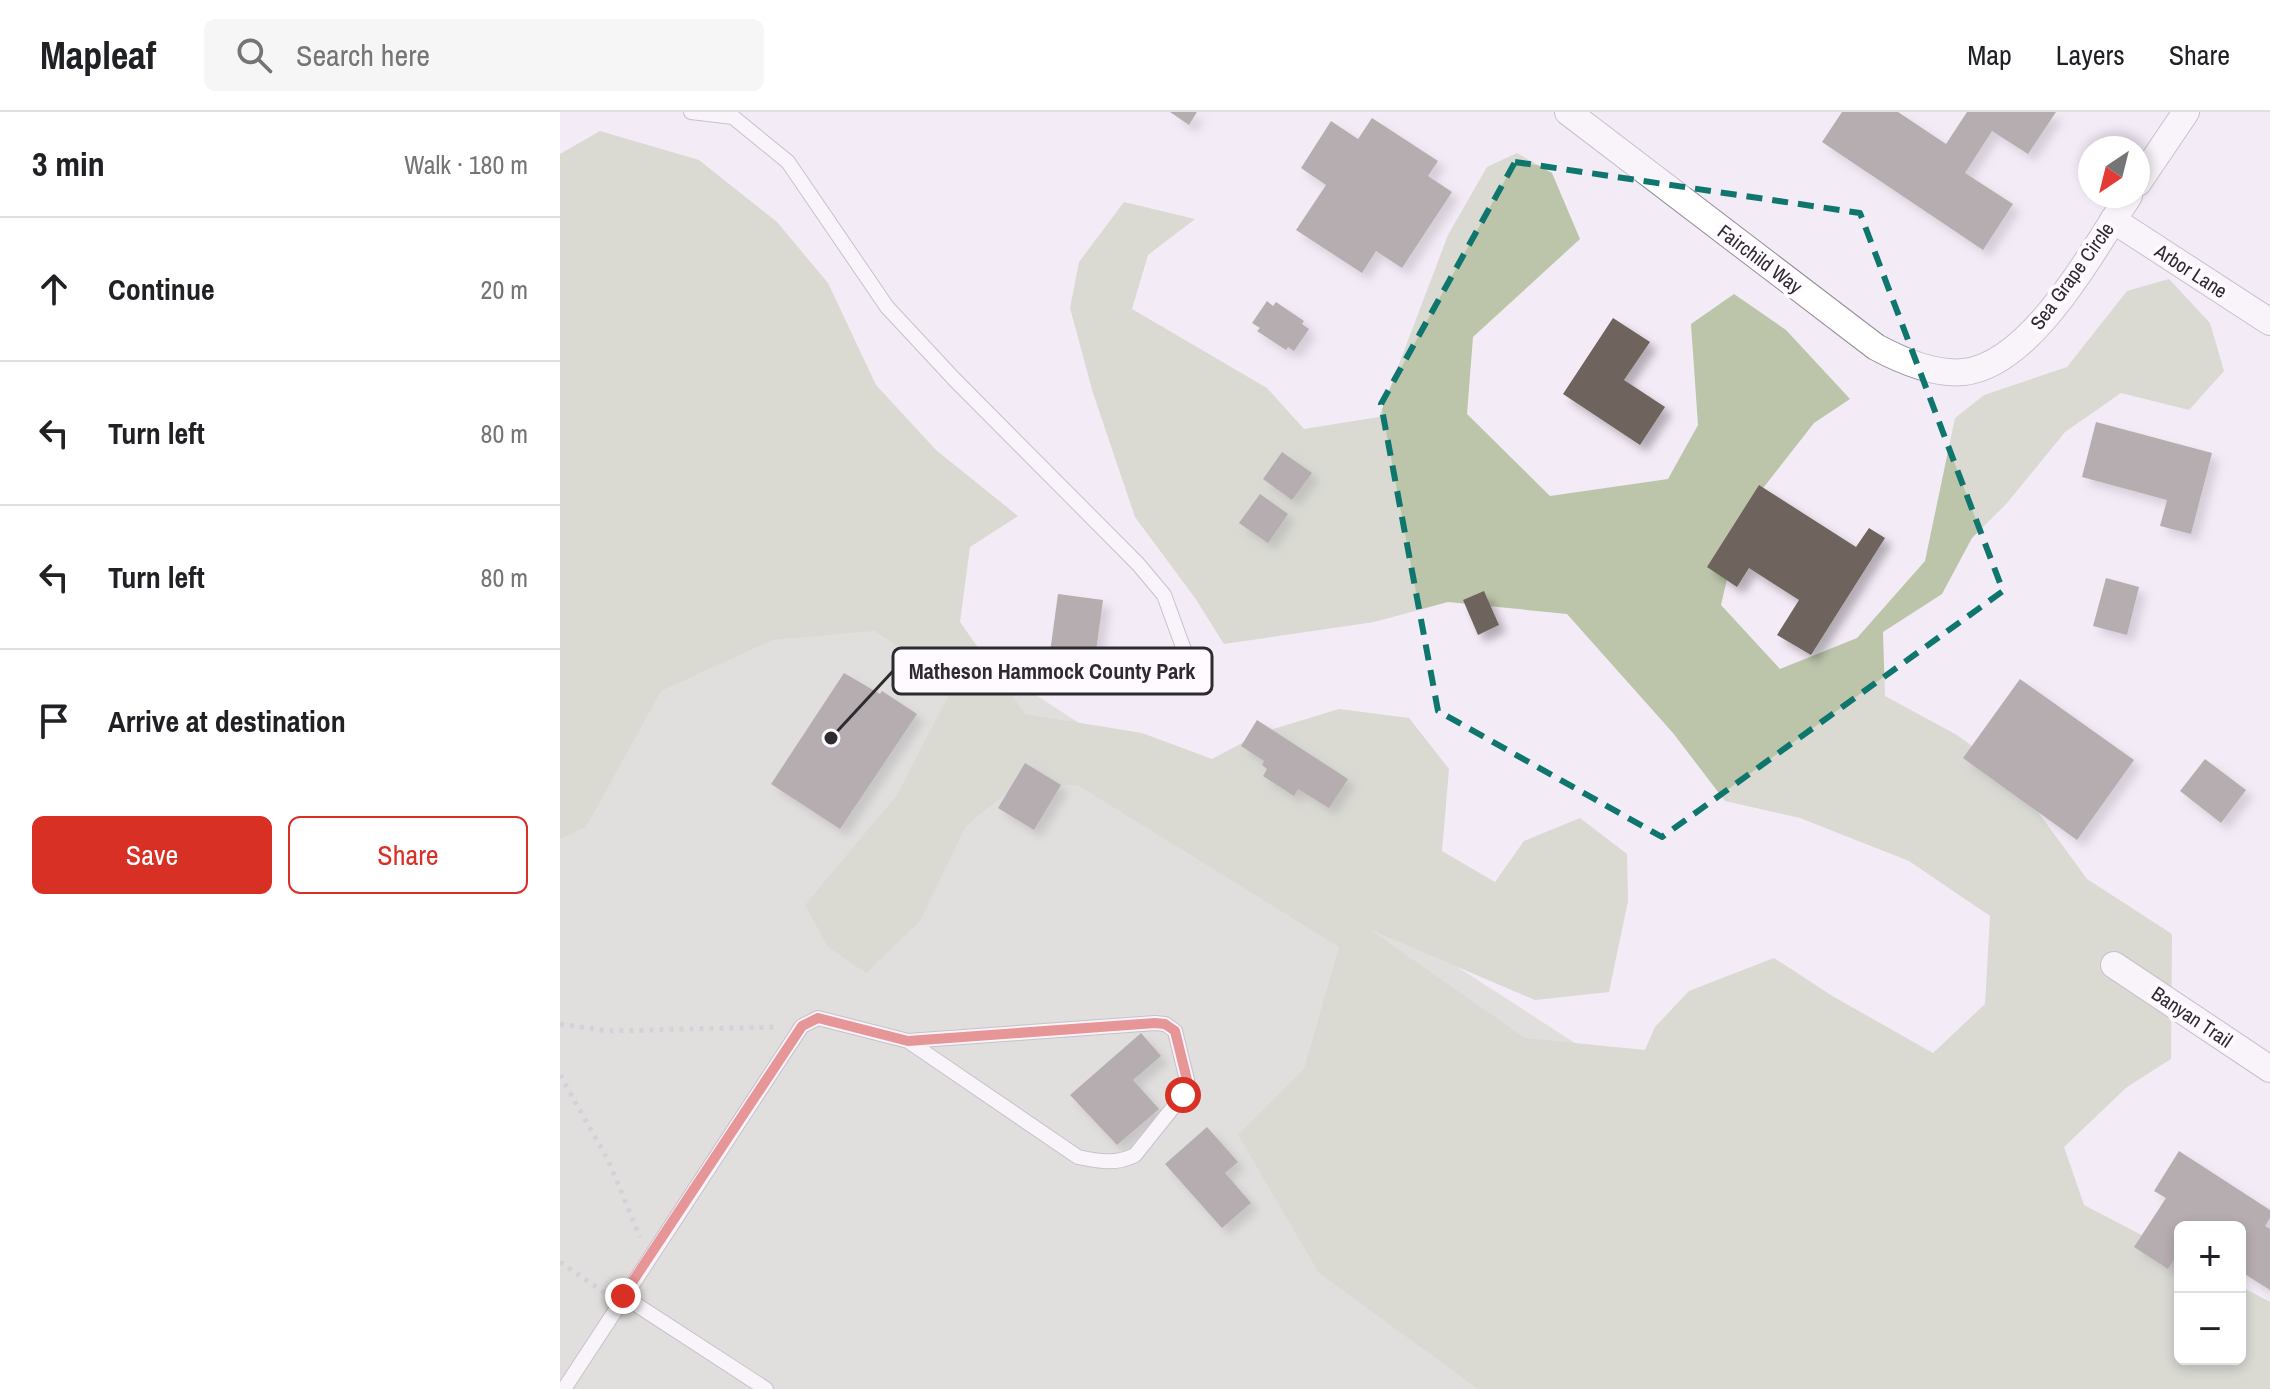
<!DOCTYPE html>
<html lang="en">
<head>
<meta charset="utf-8">
<style>
  :root { --surface:#fff; --page:#f6f6f6; --text:#202124; --muted:#757577; --line:#e0e0e0; --accent:#d93025 }
  body { margin:0; font-family:"Archivo Narrow",sans-serif; background:var(--page); color:var(--text) }
  .controls { position:absolute; right:24px; bottom:24px; display:grid; overflow:hidden; border-radius:12px; box-shadow:0 4px 12px #0003 }
  .controls button { width:72px; height:72px; display:grid; place-items:center; padding:0; border:0; border-bottom:2px solid var(--line); background:var(--surface); color:var(--text); font:40px sans-serif }
  .compass { position:absolute; left:1518px; top:24px; width:72px; height:72px; border-radius:50%; background:var(--surface); box-shadow:0 4px 12px #0003; rotate:215deg }
  .stop { position:absolute; width:24px; height:24px; margin:-18px; border:6px solid #d93025; border-radius:50%; background:#fff }
  .stop.end { background:#d93025; border-color:#fff; box-shadow:0 2px 8px #0008 }
  .list { margin:0; padding:0; list-style:none }
  h2 { display:flex; justify-content:space-between; align-items:center; height:104px; margin:0; padding:0 32px; font-size:34px }
  h2 small { font-size:26px; font-weight:400; color:var(--muted) }
  .list li { display:grid; grid-template-columns:52px 1fr auto; gap:24px; align-items:center; box-sizing:border-box; height:144px; padding:0 32px; border-top:2px solid var(--line) }
  .list b { display:block; font-size:30px; white-space:nowrap }
  .list em { font-size:26px; font-style:normal; color:var(--muted) }
  .actions { display:flex; gap:16px; padding:24px 32px }
  .actions a { flex:1; padding:18px 0; border:2px solid var(--accent); border-radius:12px; text-align:center; font-size:28px; color:var(--accent) }
  .actions .main { background:var(--accent); color:#fff }
  .icon { flex:none; width:44px; height:44px; fill:none; stroke:currentColor; stroke-width:2; stroke-linecap:round; stroke-linejoin:round }
  .map { position:relative; flex:none; width:1710px; height:1277px; overflow:hidden }
  header { display:flex; align-items:center; gap:48px; box-sizing:border-box; height:112px; padding:0 40px; background:var(--surface); border-bottom:2px solid var(--line) }
  header strong { font-size:38px }
  nav { display:flex; gap:44px; margin-inline-start:auto; font-size:28px }
  .search { width:560px; height:72px; background:var(--page); display:flex; align-items:center; gap:20px; box-sizing:border-box; padding:0 28px; border-radius:12px; color:var(--muted); font-size:30px }
  main { display:flex }
  aside { flex:1; background:var(--surface) }
  .map>svg:first-child { display:block }
  .green { fill:#cad1bf }
  .forest { fill:#bcc5a9 }
  .building { fill:#6e635d; filter:url(#shadow) }
  .lines { fill:none; stroke-linecap:round; stroke-linejoin:round }
  .service-casing { stroke:#958d97; stroke-width:16 }
  .minor-casing { stroke:#958d97; stroke-width:28 }
  .path { stroke:#b6afb8; stroke-width:5; stroke-dasharray:4 6; stroke-linecap:butt }
  .service { stroke:#fff; stroke-width:14 }
  .minor { stroke:#fff; stroke-width:26 }
  .route { stroke:#d93025; stroke-width:10 }
  .marked { fill:none; stroke:#0f766e; stroke-width:6; stroke-dasharray:16 10; stroke-linejoin:round }
  .labels { text-anchor:middle; stroke-width:8; stroke-linejoin:round; paint-order:stroke }
  .street-label { font-size:20px; fill:#2e2b30; stroke:#fefaff }
  .leader { fill:none; stroke:#2e2b30; stroke-width:3 }
  .callout-dot { fill:#2e2b30; stroke:#fefaff; stroke-width:3 }
  .callout { fill:#fefaff; stroke:#2e2b30; stroke-width:3 }
  .callout-label { font-size:22px; text-anchor:middle; font-weight:bold; fill:#2e2b30 }
</style>
</head>
<body>
<header>
<strong>Mapleaf</strong>
<div class="search"><svg class="icon" aria-label="search" viewBox="0 0 24 24"><circle cx="10" cy="10" r="6"/><path d="M15 15l6 6"/></svg>Search here</div>
<nav><a>Map</a><a>Layers</a><a>Share</a></nav>
</header>
<main>
<aside>
<h2>3 min<small>Walk · 180 m</small></h2>
<ul class="list">
<li><svg class="icon" aria-label="ahead" viewBox="0 0 24 24"><path d="M12 20V5M6 11l6-6 6 6"/></svg><div><b>Continue</b></div><em>20 m</em></li>
<li><svg class="icon" aria-label="left" viewBox="0 0 24 24"><path d="M17 20v-9H6M10 6l-5 5 5 5"/></svg><div><b>Turn left</b></div><em>80 m</em></li>
<li><svg class="icon" aria-label="left" viewBox="0 0 24 24"><path d="M17 20v-9H6M10 6l-5 5 5 5"/></svg><div><b>Turn left</b></div><em>80 m</em></li>
<li><svg class="icon" aria-label="arrive" viewBox="0 0 24 24"><path d="M6 21V4h12l-3 4 3 4H6"/></svg><div><b>Arrive at destination</b></div></li>
</ul>
<div class="actions"><a class="main">Save</a><a>Share</a></div>
</aside>
<div class="map">
<svg width="1710" height="1277" viewBox="0 0 1710 1277">
  <defs>
    <filter id="shadow"><feDropShadow dx="7" dy="7" stdDeviation="4" flood-color="#0004"/></filter>
  </defs>
  <rect width="100%" height="100%" fill="#f3ebf6"/>
  <path class="green" d="M0,276L1263,1091L1620,1247H1680L1710,1277H0Z"/>
  <path class="forest" d="M40,19L139,48L217,110L268,171L316,273L376,338L458,404L410,435L400,510L465,602L582,621L652,647L703,620L779,597L849,606L889,657L882,739L935,770L964,729L1020,706L1067,742L1068,789L1049,880L975,888L809,817L965,926L1085,938L1095,915L1129,879L1214,846L1274,885L1373,941L1425,892L1430,804L1349,749L1240,706L1165,689L1113,621L1007,502L888,490L814,510L664,532L635,486L575,405L533,281L510,196L519,150L564,90L635,107L588,143L572,197L707,276L744,317L819,305L888,123L927,55L957,41L992,61L1020,127L913,225L907,302L990,384L1108,367L1138,313L1131,212L1174,182L1226,218L1290,287L1254,311L1182,403L1161,493L1220,557L1297,526L1365,449L1395,306L1424,283L1507,255L1567,179L1609,167L1650,211L1664,259L1629,298L1561,281L1505,320L1447,391L1412,426L1382,482L1323,520L1325,584L1397,623L1451,663L1527,767L1612,822L1611,947L1567,975L1504,1035L1524,1093L1620,1143V1247H1680V1174L1710,1190V1277H918L759,1161L678,1023L744,957L779,835L519,674L460,670L406,714L360,809L306,861L268,835L245,793L337,683L394,573L315,519L212,528L101,579L26,715L0,727V42Z"/>
  <g class="building">
    <path d="M610,0H637L629,13Z"/>
    <path d="M1282,0H1338L1386,32L1407,0H1496L1468,42L1432,19L1405,61L1453,92L1423,138L1262,30Z"/>
    <path d="M812,6L878,49L868,64L892,80L842,156L816,139L802,161L736,118L766,73L741,56L771,9L798,27Z"/>
    <path d="M707,189L713,194L716,190L744,209L742,212L749,217L734,239L728,235L726,238L697,219L700,216L692,211Z"/>
    <path d="M1053,206L1090,230L1064,268L1105,295L1080,333L1003,282Z"/>
    <path d="M1536,310L1652,341L1631,422L1600,414L1607,388L1522,365Z"/>
    <path d="M722,340L752,361L732,388L703,367Z"/>
    <path d="M1199,373L1296,435L1309,416L1325,426L1251,543L1217,523L1239,488L1189,456L1177,475L1147,455Z"/>
    <path d="M700,382L728,402L708,431L679,411Z"/>
    <path d="M1546,466L1579,475L1567,523L1533,514Z"/>
    <path d="M924,479L939,513L918,523L903,488Z"/>
    <path d="M498,482L543,488L533,561L488,555Z"/>
    <path d="M284,561L320,582L322,579L357,602L280,717L211,672Z"/>
    <path d="M1460,567L1574,648L1517,728L1403,646Z"/>
    <path d="M697,608L788,667L769,696L738,677L734,684L703,664L707,657L702,653L704,649L681,634Z"/>
    <path d="M1645,647L1686,678L1661,711L1620,679Z"/>
    <path d="M465,651L501,673L474,718L438,696Z"/>
    <path d="M581,921L601,944L573,968L599,997L557,1033L510,983Z"/>
    <path d="M647,1015L678,1050L665,1061L691,1091L662,1116L605,1052Z"/>
    <path d="M1619,1039L1710,1098V1106L1705,1114L1710,1117V1178L1680,1159V1115H1620V1138L1608,1157L1574,1135L1606,1086L1594,1079Z"/>
  </g>
  <g class="lines">
    <defs>
      <g id="service">
        <path d="M131,0L173,5L228,50L327,195L395,268L578,452L604,483L634,565"/>
        <path d="M63,1184L206,1277"/>
        <path d="M4,1277L242,914L258,906L348,929L518,1045C537,1049 556,1053 575,1043L623,983L627,968L615,919L605,912L595,911L348,929"/>
      </g>
      <g id="minor">
        <path d="M1008,0L1316,235C1342,249 1374,263 1404,260C1473,252 1533,137 1569,84"/>
        <path d="M1578,71L1626,0"/>
        <path d="M1553,108L1710,210"/>
        <path d="M1554,853L1710,957"/>
      </g>
    </defs>
    <use href="#service" class="service-casing"/>
    <use href="#minor" class="minor-casing"/>
    <g class="path">
      <path d="M0,912L48,919L218,915"/>
      <path d="M0,963L48,1048L80,1125"/>
      <path d="M0,1150L45,1181"/>
    </g>
    <use href="#service" class="service"/>
    <use href="#minor" class="minor"/>
  </g>
  <g class="lines">
    <path class="route" d="M63,1184L242,914L258,906L348,929L595,911L605,912L615,919L627,968L623,983"/>
  </g>
  <path d="M0 0H1710V1277H0ZM955,50L1300,101L1443,479L1102,725L878,599L821,292Z" fill="#f3ebf6" fill-opacity=".55" fill-rule="evenodd"/>
  <path class="marked" d="M955,50L1300,101L1443,479L1102,725L878,599L821,292Z"/>
  <g class="labels">
    <g class="street-label">
      <text transform="translate(1200 147) rotate(37)" y="7">Fairchild Way</text>
      <text transform="translate(1631 159) rotate(33)" y="7">Arbor Lane</text>
      <text transform="translate(1512 164) rotate(-54)" y="7">Sea Grape Circle</text>
      <text transform="translate(1632 905) rotate(34)" y="7">Banyan Trail</text>
    </g>
  </g>
  <path class="leader" d="M271 626L333 559"/>
  <circle class="callout-dot" cx="271" cy="626" r="8"/>
  <rect class="callout" x="333" y="536" width="319" height="46" rx="8"/>
  <g class="callout-label">
    <text x="492" y="567">Matheson Hammock County Park</text>
  </g>
</svg>
<div class="controls">
<button>+</button>
<button>−</button>
</div>
<svg class="compass" viewBox="-18 -18 36 36"><path d="M0-13l5 13h-10z" fill="#e53935"/><path d="M0 13l5-13h-10z" fill="#757577"/></svg>
<div class="stop" style="left:623px;top:983px"></div>
<div class="stop end" style="left:63px;top:1184px"></div>
</div>
</main>
</body>
</html>
